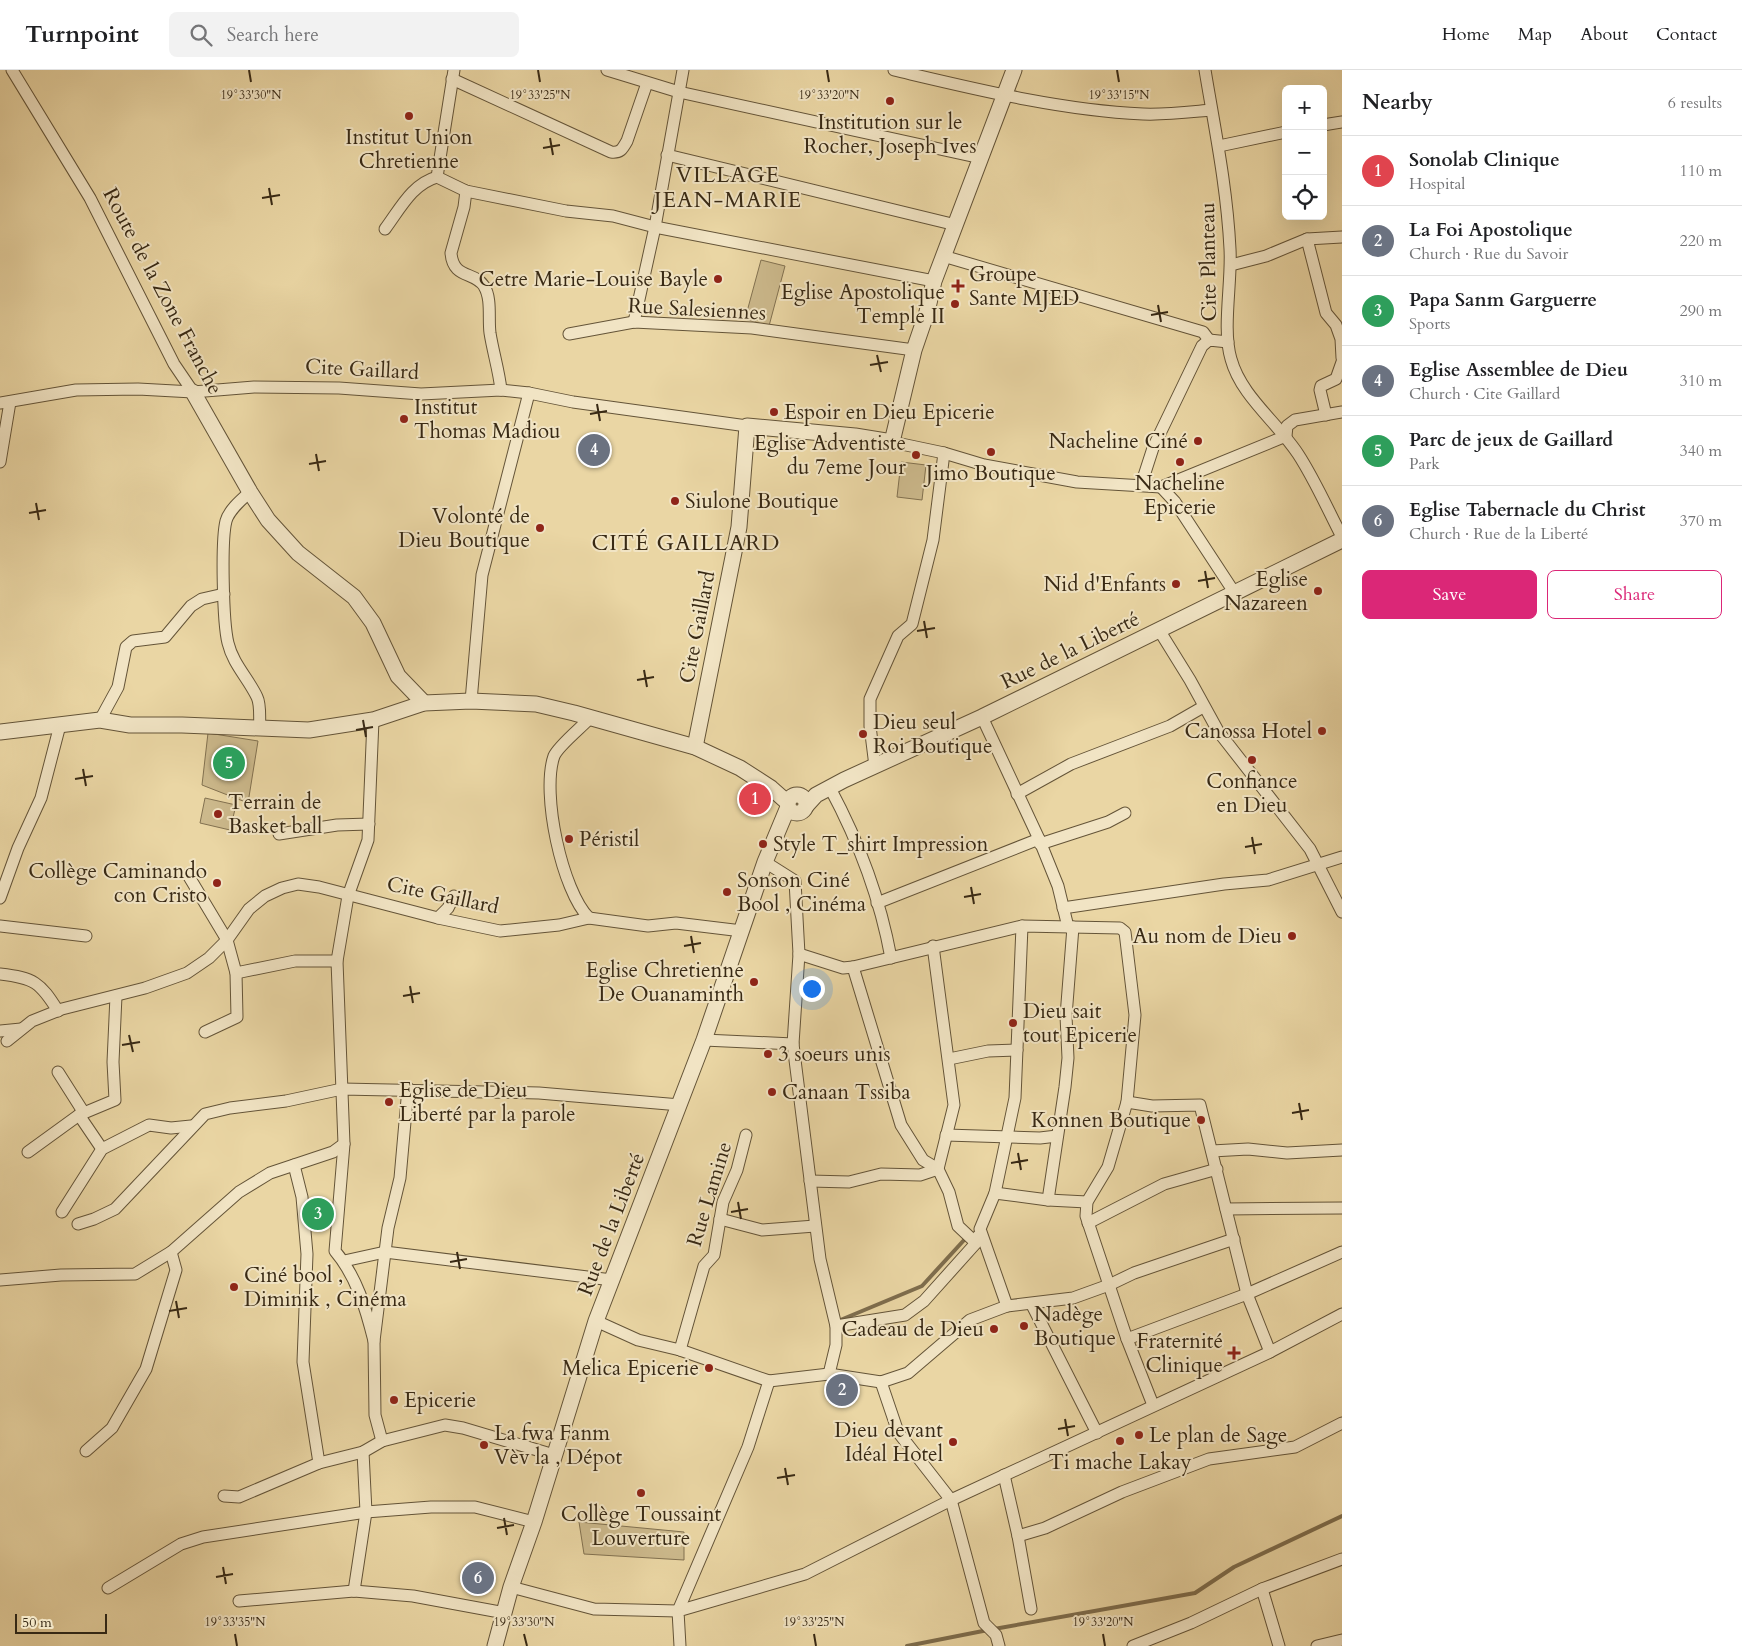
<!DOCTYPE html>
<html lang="en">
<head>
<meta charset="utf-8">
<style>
  :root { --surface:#fff; --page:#f2f2f2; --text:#202124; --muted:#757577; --line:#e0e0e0; --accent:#db2777 }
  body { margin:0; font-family:Cardo,serif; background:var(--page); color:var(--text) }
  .controls { position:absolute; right:15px; top:15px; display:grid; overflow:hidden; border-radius:8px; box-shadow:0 5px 20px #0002 }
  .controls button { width:45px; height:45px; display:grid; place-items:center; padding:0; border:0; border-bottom:1px solid var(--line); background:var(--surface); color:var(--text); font:25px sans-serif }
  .scale { position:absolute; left:15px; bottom:12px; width:92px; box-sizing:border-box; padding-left:5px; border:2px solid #382914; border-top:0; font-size:14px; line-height:18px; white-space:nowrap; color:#382914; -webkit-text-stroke:4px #f1e4c4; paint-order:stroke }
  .you { position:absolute; left:811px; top:918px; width:18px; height:18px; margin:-12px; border:4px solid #fff; border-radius:50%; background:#1a73e8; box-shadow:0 0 0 8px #1a73e833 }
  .badge { display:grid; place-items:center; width:32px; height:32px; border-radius:50%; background:var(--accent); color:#fff; font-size:16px; font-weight:700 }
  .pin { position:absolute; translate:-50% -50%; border:2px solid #fff; box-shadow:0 1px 5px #0006 }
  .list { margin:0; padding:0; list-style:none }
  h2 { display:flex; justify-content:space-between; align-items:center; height:65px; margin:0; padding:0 20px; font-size:21px }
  h2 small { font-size:16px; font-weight:400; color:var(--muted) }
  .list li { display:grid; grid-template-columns:32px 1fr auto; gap:15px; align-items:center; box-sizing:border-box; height:70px; padding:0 20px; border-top:1px solid var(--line) }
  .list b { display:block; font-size:19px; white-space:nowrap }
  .list p { margin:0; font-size:16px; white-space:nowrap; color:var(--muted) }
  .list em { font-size:16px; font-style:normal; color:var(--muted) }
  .actions { display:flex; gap:10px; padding:15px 20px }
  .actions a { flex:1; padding:11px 0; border:1px solid var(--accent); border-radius:8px; text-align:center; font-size:18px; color:var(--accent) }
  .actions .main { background:var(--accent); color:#fff }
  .icon { flex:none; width:28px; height:28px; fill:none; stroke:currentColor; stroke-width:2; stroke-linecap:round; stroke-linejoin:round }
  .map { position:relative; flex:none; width:1342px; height:1576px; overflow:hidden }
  header { display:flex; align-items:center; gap:30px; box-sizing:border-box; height:70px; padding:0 25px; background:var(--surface); border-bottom:1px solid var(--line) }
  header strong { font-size:24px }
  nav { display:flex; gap:28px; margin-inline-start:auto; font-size:18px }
  .search { width:350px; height:45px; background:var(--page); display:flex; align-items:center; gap:12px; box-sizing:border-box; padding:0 18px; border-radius:8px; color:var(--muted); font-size:19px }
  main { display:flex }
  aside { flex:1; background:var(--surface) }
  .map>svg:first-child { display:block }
  .green { fill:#ccb98c; stroke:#827150 }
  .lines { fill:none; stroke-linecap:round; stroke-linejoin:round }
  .stream { stroke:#7e6d4d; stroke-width:4 }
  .minor-casing { stroke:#645438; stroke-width:13 }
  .tertiary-casing { stroke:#645438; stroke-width:17 }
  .minor { stroke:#f1e4c4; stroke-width:11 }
  .tertiary { stroke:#f1e4c4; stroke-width:15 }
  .ticks { fill:none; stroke:#382914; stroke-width:2 }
  .poi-dot { fill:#8f2418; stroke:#f1e4c4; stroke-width:2 }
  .labels { text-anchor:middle; stroke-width:4; stroke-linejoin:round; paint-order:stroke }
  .poi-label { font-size:21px; fill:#382914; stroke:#f1e4c4; text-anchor:start }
  .street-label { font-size:21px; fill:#382914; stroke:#f1e4c4 }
  .neighbourhood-label { font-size:22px; letter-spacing:1px; fill:#382914; stroke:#f1e4c4 }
  .ticks-label { font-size:12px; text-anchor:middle; fill:#382914; stroke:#f1e4c4; stroke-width:4; stroke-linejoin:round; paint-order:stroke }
</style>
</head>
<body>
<header>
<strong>Turnpoint</strong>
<div class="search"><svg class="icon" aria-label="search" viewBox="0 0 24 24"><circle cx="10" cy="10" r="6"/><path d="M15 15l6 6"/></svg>Search here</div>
<nav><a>Home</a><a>Map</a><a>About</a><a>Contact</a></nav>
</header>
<main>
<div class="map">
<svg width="1342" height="1576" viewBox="0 0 1342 1576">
  <rect width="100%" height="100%" fill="#ead6a4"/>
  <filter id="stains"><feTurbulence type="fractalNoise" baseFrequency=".004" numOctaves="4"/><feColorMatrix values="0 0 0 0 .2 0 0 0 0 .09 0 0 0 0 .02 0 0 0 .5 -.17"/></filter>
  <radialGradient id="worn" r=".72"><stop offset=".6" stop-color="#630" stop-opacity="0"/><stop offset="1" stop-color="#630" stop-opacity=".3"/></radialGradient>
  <g class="green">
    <path d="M761,190L785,196L769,256L745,249Z"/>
    <path d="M901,392L926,395L922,430L897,427Z"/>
    <path d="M208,663L258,671L248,733L202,715Z"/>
    <path d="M205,728L236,735L230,760L200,753Z"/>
    <path d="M579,1452L684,1462V1490L584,1484Z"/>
  </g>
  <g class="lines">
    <g class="stream">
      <path d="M838,1251L922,1216L965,1169"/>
      <path d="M994,1559L1195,1523L1234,1497L1342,1446"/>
      <path d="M907,1576L988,1560"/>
    </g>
    <defs>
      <g id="minor">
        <path d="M12,0L90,128L174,294L193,322"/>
        <path d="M607,0L679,22L981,88"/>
        <path d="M894,0C975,19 1059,40 1143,44C1165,45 1189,42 1211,40"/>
        <path d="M1205,0C1215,60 1227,118 1230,179C1232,212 1222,259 1231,289C1241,326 1277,352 1298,384C1315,410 1328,440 1342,467"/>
        <path d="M452,9L611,82C620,83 622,80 627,71L647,13"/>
        <path d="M1323,55L1342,52"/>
        <path d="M1219,76L1286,62"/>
        <path d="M667,85L956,155"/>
        <path d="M437,107L466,121L566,141L613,146L655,157L934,211"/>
        <path d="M437,107L454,0"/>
        <path d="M466,121L464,137L451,183C453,209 474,201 484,216C492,229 488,248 490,263C493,282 499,301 501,320"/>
        <path d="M385,159C400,139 412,114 437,107"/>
        <path d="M1307,169L1326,243L1336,255L1341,269L1342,288"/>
        <path d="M943,186L1203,262L1209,270"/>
        <path d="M1231,195L1266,186L1307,169L1342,167"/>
        <path d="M634,252L655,157L683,0"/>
        <path d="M569,264L634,252L752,258L914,280"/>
        <path d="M0,333L76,320L138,319L193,322L254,317L339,318L421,324L501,320L529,323L573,332L747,356"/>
        <path d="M1326,345L1320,320L1321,316L1336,309L1342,292"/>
        <path d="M892,372L944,383L984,395L1077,412L1161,417L1286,366L1287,356L1295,350L1342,342"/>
        <path d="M0,392L10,332"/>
        <path d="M1141,415L1153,378L1202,276L1209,270L1228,272"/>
        <path d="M1161,417L1175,432L1234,522"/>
        <path d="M250,422C241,430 229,440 226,451C221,471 223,553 228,573C233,594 248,608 257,627C261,635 259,648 260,657"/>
        <path d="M1159,560L1190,610L1218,661L1310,779L1342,842"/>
        <path d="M471,631L482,505L529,323"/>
        <path d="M982,647L1039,769L1058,816L1068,857"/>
        <path d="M100,650L118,617L126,577L133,571L165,567L191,536L202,529L224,524"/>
        <path d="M373,650L368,770L348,826L337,891L344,1074L335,1181C357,1207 366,1239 374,1271"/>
        <path d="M875,696L870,656V629L898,566L912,554L933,470L944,383"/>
        <path d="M830,718C859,772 880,828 891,888"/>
        <path d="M1017,724L1071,694L1170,656L1203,637"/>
        <path d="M279,764L337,755L369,754"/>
        <path d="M1040,774L1108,752L1125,743"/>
        <path d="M765,792L795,811L799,884L793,974L820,1189L836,1256V1275L829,1304"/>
        <path d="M188,805L227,870L236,903L237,947L205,962"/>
        <path d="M0,828L18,778L41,728L60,655"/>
        <path d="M877,833L1039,769"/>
        <path d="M1063,838L1224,814L1268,810L1342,787"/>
        <path d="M438,848L448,838L454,826"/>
        <path d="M589,848C562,821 541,723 554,686C558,676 583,656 591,647"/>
        <path d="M0,856L86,866"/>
        <path d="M799,884L843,898L853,897L1022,856L1120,858L1125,862L1135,945L1127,1032L1108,1097L1087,1132L1086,1146L1127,1269L1153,1335"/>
        <path d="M853,897L901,1055L923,1090L938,1099L949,1122L958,1156L976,1173"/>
        <path d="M236,903L295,891H337"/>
        <path d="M0,904C34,908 40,912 58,941"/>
        <path d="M0,961L21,959"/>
        <path d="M704,970L793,974"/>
        <path d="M7,971L32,951L62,939L145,918L187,903L209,888L227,870L249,839L265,826L282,818L298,814L319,817L438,848L500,861L559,855L589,848L648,856L676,853L742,861"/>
        <path d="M949,989L988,981L1017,980"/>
        <path d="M58,1002L84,1043"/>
        <path d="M1127,1032L1152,1036L1200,1035L1247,1224L1270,1282"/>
        <path d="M79,1045L102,1079"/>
        <path d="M946,1065L1040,1068L1057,1066"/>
        <path d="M1212,1081L1248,1079L1287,1083L1342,1080"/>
        <path d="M28,1082L79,1045L115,1030L113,992L116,926"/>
        <path d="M294,1095L302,1127L307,1184L303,1292L319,1393"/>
        <path d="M810,1111L849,1112L881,1104L920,1105L938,1099L954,1035L933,876"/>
        <path d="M995,1123L1048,1130L1087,1132"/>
        <path d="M1048,1130L1065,1017L1068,988L1066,946L1073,857"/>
        <path d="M1226,1139L1342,1138"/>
        <path d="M62,1142L102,1079L149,1055L171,1058L191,1056"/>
        <path d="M720,1149L762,1160L815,1156"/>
        <path d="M1088,1153L1164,1114L1217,1099"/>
        <path d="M78,1154L94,1149L115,1139L205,1044L230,1038L286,1031L342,1019L539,1023L680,1035"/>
        <path d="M344,1191L385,1182L612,1210"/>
        <path d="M0,1210L61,1205L135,1204L171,1182L239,1122L270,1103L333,1082L344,1074"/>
        <path d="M1032,1235L1097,1363"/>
        <path d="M1007,1236L980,1159L995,1123L1015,1028L1022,856"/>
        <path d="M836,1256L905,1245L924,1231L976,1173L978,1166"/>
        <path d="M1127,1269L1247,1224L1342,1182"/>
        <path d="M680,1280L704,1196L714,1185L723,1132L737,1100L746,1065"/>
        <path d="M769,1311L829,1304L881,1312L908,1303L970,1250L1007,1236L1073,1228L1109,1215L1134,1203L1234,1169"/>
        <path d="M881,1312L898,1362L951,1430L984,1553L996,1565L999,1576"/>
        <path d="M382,1371L375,1345L374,1271L388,1158L400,1108L408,1018"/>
        <path d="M86,1381L112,1358L146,1299L176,1200L171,1182"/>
        <path d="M1004,1405L1018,1466L1031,1539"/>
        <path d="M224,1426L239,1427L319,1393L363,1382L382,1371L445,1355L463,1358L554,1385"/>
        <path d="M1018,1466L1045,1458L1122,1422L1209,1389L1295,1377L1342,1353"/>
        <path d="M511,1517L594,1539L678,1541L748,1377L769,1311L680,1280L638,1270L596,1251"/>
        <path d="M108,1518L181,1474L203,1467L366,1442L431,1437H475L534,1452"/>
        <path d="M1262,1519L1279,1576"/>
        <path d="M354,1521L366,1442L363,1382"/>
        <path d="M239,1531L354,1521L413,1526L505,1543"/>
        <path d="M680,1576L678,1541L805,1504L951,1430L1270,1282L1342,1244"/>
        <path d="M1133,1576L1191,1553L1262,1519L1342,1489"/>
        <path d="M1317,1576L1342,1570"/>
      </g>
      <g id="tertiary">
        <path d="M193,322L250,422L268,450L298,483L354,527L373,553L398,606L424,633"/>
        <path d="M0,662L100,650L130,655H182L309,660L373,650L424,633L471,631L536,634L574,643L695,677L740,698L771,718L788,733"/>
        <path d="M695,677L739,457L747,356L855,366L892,372L914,280L927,242L934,211L1014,0"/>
        <circle cx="797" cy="734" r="9"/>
        <path d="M806,736L816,725L844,710L982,647L1342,470"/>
        <path d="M495,1576L511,1517L534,1452L596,1251L704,970L765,792L788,737"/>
      </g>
    </defs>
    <use href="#minor" class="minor-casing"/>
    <use href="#tertiary" class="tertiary-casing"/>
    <use href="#minor" class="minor"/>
    <use href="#tertiary" class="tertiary"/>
  </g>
  <path class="ticks" d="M249,0L251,12M538,0L540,12M827,0L829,12M1117,0L1119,12M550,68L553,85M543,78L560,75M269,118L272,135M262,128L280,125M1158,235L1161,252M1151,245L1168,242M877,285L881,302M870,295L888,292M597,334L600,351M590,344L607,341M316,384L319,401M309,394L326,391M36,433L39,450M29,443L46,440M1205,501L1208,518M1198,511L1215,508M924,551L927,568M917,561L935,558M644,600L647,617M637,610L654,607M363,650L366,667M356,660L373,657M83,699L86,716M75,709L93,706M1252,767L1255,784M1245,777L1262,774M971,817L974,834M964,827L981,824M691,866L694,883M684,876L701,873M410,916L413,933M403,926L420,923M129,965L133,982M122,975L140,972M1299,1033L1302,1050M1292,1043L1309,1040M1018,1083L1021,1100M1011,1093L1028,1090M738,1132L741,1149M731,1142L748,1139M457,1182L460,1199M450,1192L467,1189M176,1231L179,1248M169,1241L187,1238M1065,1349L1068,1366M1058,1359L1075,1356M785,1398L788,1415M777,1408L795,1405M504,1448L507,1465M497,1458L514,1455M223,1497L226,1514M216,1507L233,1504M235,1564L237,1576M524,1564L527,1576M814,1564L816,1576M1103,1564L1105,1576"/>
  <g class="poi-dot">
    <circle cx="890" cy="31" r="5"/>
    <circle cx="409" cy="46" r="5"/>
    <circle cx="718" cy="209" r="5"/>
    <path d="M955.5 208.5h5v5h5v5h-5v5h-5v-5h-5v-5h5z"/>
    <circle cx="955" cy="234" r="5"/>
    <circle cx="774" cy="342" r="5"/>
    <circle cx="404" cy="349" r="5"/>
    <circle cx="1198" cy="371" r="5"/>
    <circle cx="991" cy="382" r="5"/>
    <circle cx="916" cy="385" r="5"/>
    <circle cx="1180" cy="392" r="5"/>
    <circle cx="675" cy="431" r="5"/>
    <circle cx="540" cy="458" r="5"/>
    <circle cx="1176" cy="514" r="5"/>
    <circle cx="1318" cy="521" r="5"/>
    <circle cx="1322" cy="661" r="5"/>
    <circle cx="863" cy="664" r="5"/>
    <circle cx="1252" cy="690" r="5"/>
    <circle cx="218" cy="744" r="5"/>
    <circle cx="569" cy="769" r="5"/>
    <circle cx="763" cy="774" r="5"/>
    <circle cx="217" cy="813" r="5"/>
    <circle cx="727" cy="822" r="5"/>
    <circle cx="1292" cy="866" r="5"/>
    <circle cx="754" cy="912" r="5"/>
    <circle cx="1013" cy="953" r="5"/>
    <circle cx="768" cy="984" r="5"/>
    <circle cx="772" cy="1022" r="5"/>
    <circle cx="389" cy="1032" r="5"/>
    <circle cx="1201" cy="1050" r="5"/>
    <circle cx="234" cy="1217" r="5"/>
    <circle cx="1024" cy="1256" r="5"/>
    <circle cx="994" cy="1259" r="5"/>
    <path d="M1231.5 1275.5h5v5h5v5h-5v5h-5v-5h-5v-5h5z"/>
    <circle cx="709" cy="1298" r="5"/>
    <circle cx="394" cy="1330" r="5"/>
    <circle cx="1139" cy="1365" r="5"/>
    <circle cx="1120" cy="1371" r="5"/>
    <circle cx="953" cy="1372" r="5"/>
    <circle cx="484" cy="1375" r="5"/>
    <circle cx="641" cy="1423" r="5"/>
  </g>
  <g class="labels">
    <g class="poi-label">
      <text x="890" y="59" text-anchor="middle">Institution sur le<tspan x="890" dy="24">Rocher, Joseph Ives</tspan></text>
      <text x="409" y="74" text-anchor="middle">Institut Union<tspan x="409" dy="24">Chretienne</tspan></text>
      <text x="969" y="211">Groupe<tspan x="969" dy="24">Sante MJED</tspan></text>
      <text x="708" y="216" text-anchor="end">Cetre Marie-Louise Bayle</text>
      <text x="945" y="229" text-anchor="end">Eglise Apostolique<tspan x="945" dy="24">Temple II</tspan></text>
      <text x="414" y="344">Institut<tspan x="414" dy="24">Thomas Madiou</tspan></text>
      <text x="784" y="349">Espoir en Dieu Epicerie</text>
      <text x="1188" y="378" text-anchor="end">Nacheline Ciné</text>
      <text x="906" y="380" text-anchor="end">Eglise Adventiste<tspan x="906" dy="24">du 7eme Jour</tspan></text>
      <text x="991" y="410" text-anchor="middle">Jimo Boutique</text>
      <text x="1180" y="420" text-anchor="middle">Nacheline<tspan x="1180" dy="24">Epicerie</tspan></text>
      <text x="685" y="438">Siulone Boutique</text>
      <text x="530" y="453" text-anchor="end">Volonté de<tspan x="530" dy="24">Dieu Boutique</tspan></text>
      <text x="1308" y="516" text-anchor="end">Eglise<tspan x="1308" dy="24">Nazareen</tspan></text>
      <text x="1166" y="521" text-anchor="end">Nid d'Enfants</text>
      <text x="873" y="659">Dieu seul<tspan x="873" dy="24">Roi Boutique</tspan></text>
      <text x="1312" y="668" text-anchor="end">Canossa Hotel</text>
      <text x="1252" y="718" text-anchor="middle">Confiance<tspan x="1252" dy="24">en Dieu</tspan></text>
      <text x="228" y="739">Terrain de<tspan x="228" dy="24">Basket ball</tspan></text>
      <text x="579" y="776">Péristil</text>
      <text x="773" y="781">Style T_shirt Impression</text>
      <text x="207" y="808" text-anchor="end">Collège Caminando<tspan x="207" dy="24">con Cristo</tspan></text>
      <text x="737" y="817">Sonson Ciné<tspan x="737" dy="24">Bool , Cinéma</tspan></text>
      <text x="1282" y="873" text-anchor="end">Au nom de Dieu</text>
      <text x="744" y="907" text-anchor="end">Eglise Chretienne<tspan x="744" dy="24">De Ouanaminth</tspan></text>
      <text x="1023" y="948">Dieu sait<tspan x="1023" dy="24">tout Epicerie</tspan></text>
      <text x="778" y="991">3 soeurs unis</text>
      <text x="399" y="1027">Eglise de Dieu<tspan x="399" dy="24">Liberté par la parole</tspan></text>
      <text x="782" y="1029">Canaan Tssiba</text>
      <text x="1191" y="1057" text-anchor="end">Konnen Boutique</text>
      <text x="244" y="1212">Ciné bool ,<tspan x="244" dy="24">Diminik , Cinéma</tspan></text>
      <text x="1034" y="1251">Nadège<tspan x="1034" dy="24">Boutique</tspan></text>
      <text x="984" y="1266" text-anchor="end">Cadeau de Dieu</text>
      <text x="1223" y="1278" text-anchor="end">Fraternité<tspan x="1223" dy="24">Clinique</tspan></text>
      <text x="699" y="1305" text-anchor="end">Melica Epicerie</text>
      <text x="404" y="1337">Epicerie</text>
      <text x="943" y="1367" text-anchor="end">Dieu devant<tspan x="943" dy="24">Idéal Hotel</tspan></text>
      <text x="494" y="1370">La fwa Fanm<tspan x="494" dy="24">Vèv la , Dépot</tspan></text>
      <text x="1149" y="1372">Le plan de Sage</text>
      <text x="1120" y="1399" text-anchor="middle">Ti mache Lakay</text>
      <text x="641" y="1451" text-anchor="middle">Collège Toussaint<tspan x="641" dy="24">Louverture</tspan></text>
    </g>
    <g class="street-label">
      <text transform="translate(1208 192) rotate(-91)" y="7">Cite Planteau</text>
      <text transform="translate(163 221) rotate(62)" y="7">Route de la Zone Franche</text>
      <text transform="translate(697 239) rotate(3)" y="7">Rue Salesiennes</text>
      <text transform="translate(362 299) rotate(3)" y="7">Cite Gaillard</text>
      <text transform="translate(697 557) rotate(-79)" y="7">Cite Gaillard</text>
      <text transform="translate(1070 580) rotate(-26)" y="7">Rue de la Liberté</text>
      <text transform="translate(443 825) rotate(12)" y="7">Cite Gaillard</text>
      <text transform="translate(709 1124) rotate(-73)" y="7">Rue Lamine</text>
      <text transform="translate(611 1154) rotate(-69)" y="7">Rue de la Liberté</text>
    </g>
    <g class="neighbourhood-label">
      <text x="728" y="112">VILLAGE<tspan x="728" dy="25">JEAN-MARIE</tspan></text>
      <text x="686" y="480">CITÉ GAILLARD</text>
    </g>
  </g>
  <g class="ticks-label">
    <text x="251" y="29">19°33'30"N</text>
    <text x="540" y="29">19°33'25"N</text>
    <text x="829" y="29">19°33'20"N</text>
    <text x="1119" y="29">19°33'15"N</text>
    <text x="235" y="1556">19°33'35"N</text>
    <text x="524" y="1556">19°33'30"N</text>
    <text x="814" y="1556">19°33'25"N</text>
    <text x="1103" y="1556">19°33'20"N</text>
  </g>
  <rect width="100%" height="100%" filter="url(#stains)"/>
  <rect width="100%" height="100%" fill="url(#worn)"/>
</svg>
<div class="controls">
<button>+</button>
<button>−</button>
<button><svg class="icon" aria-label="locate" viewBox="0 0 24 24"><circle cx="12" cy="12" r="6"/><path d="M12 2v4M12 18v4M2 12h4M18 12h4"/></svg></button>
</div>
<div class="scale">50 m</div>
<div class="you"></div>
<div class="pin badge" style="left:755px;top:729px;background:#e0444e">1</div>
<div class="pin badge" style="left:842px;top:1320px;background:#6b7280">2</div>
<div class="pin badge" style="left:318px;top:1144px;background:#2e9e5b">3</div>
<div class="pin badge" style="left:594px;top:380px;background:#6b7280">4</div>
<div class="pin badge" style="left:229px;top:693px;background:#2e9e5b">5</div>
<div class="pin badge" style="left:478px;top:1508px;background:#6b7280">6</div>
</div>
<aside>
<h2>Nearby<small>6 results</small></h2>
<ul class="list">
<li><span class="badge" style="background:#e0444e">1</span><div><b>Sonolab Clinique</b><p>Hospital</p></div><em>110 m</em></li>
<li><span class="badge" style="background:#6b7280">2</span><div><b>La Foi Apostolique</b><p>Church · Rue du Savoir</p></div><em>220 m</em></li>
<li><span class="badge" style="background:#2e9e5b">3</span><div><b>Papa Sanm Garguerre</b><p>Sports</p></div><em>290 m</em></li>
<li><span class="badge" style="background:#6b7280">4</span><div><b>Eglise Assemblee de Dieu</b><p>Church · Cite Gaillard</p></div><em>310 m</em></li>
<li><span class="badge" style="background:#2e9e5b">5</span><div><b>Parc de jeux de Gaillard</b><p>Park</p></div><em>340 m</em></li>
<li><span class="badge" style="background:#6b7280">6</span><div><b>Eglise Tabernacle du Christ</b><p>Church · Rue de la Liberté</p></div><em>370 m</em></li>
</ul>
<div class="actions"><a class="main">Save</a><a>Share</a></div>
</aside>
</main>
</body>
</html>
